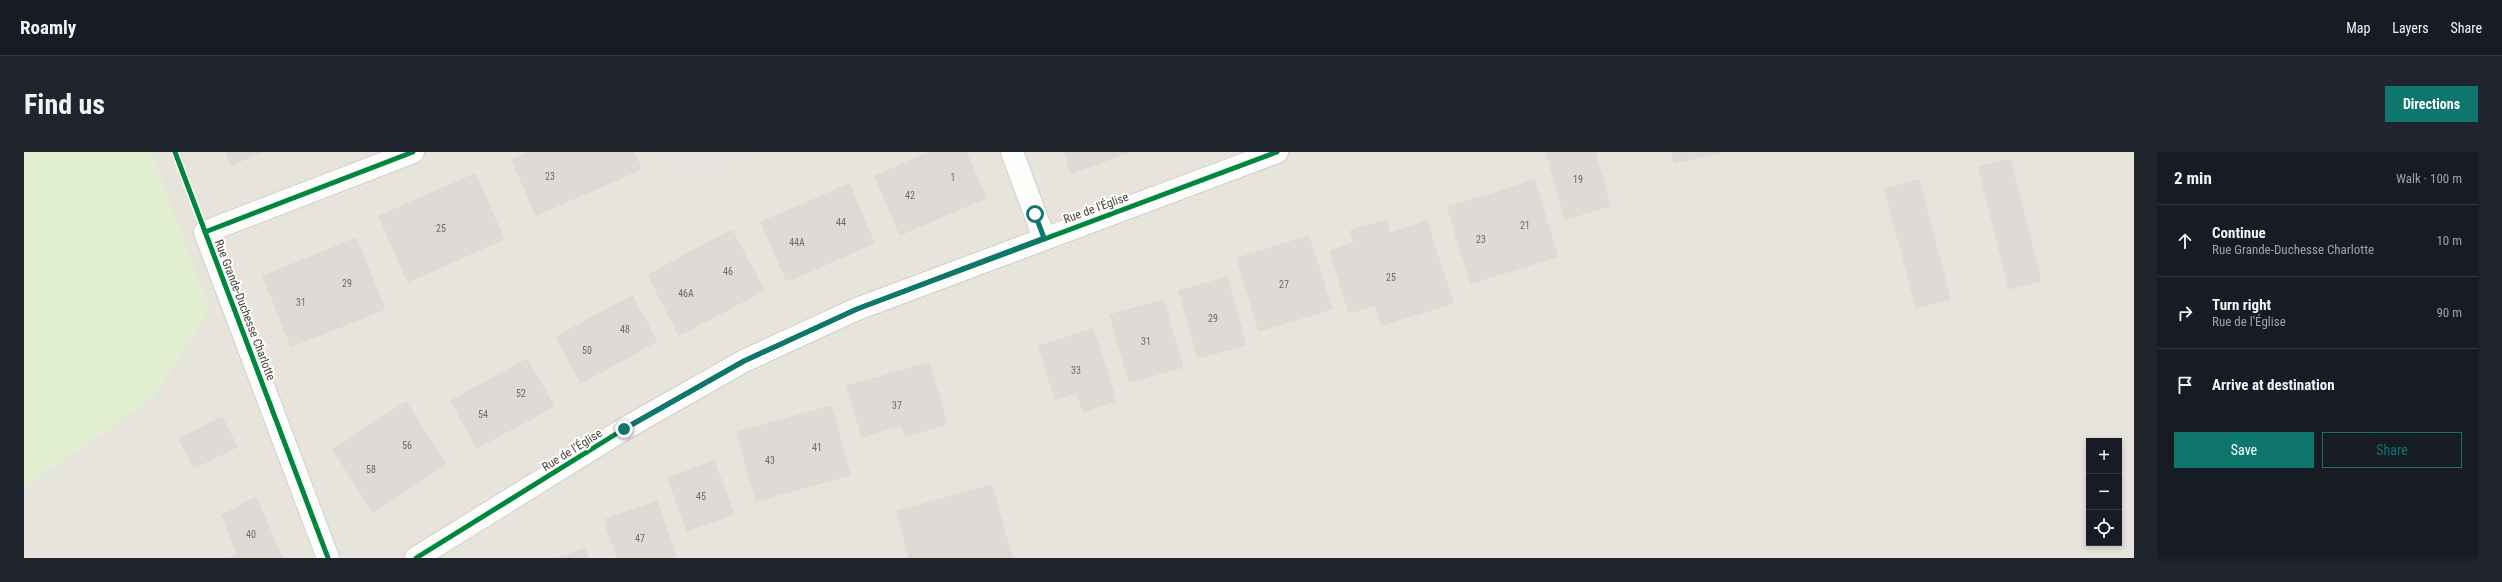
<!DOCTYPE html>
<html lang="en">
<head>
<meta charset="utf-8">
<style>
  :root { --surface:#171b24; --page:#20242c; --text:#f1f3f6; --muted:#9ea1a6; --line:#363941; --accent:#0f766e }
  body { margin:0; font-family:"Roboto Condensed",sans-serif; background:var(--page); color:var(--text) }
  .controls { position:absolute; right:12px; bottom:12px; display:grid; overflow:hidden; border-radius:0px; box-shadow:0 2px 6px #0003 }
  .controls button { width:36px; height:36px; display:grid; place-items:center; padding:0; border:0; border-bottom:1px solid var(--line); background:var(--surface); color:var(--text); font:20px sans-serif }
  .stop { position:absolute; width:12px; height:12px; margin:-9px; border:3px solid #0f766e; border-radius:50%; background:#fff }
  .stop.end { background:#0f766e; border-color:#fff; box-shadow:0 1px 4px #0008 }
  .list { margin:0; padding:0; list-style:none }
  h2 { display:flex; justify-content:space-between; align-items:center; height:52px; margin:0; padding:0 16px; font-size:17px }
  h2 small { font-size:13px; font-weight:400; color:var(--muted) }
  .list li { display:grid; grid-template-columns:26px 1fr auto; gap:12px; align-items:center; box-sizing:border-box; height:72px; padding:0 16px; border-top:1px solid var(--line) }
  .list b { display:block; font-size:15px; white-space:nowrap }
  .list p { margin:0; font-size:13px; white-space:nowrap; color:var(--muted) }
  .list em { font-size:13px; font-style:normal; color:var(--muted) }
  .actions { display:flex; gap:8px; padding:12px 16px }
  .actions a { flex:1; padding:9px 0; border:1px solid var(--accent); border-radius:0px; text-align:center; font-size:14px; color:var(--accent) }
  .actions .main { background:var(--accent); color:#fff }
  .icon { flex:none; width:22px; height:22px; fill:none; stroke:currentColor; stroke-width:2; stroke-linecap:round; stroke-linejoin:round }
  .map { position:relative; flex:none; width:2110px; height:406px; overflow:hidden; border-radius:0px }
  header { display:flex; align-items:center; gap:24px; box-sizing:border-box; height:56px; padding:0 20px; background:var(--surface); border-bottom:1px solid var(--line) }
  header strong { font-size:19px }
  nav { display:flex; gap:22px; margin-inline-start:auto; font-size:14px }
  .intro { display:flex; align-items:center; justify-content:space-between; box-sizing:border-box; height:96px; padding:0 24px }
  h1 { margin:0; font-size:28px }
  .button { padding:10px 18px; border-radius:0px; background:var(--accent); color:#fff; font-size:14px; font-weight:700 }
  main { display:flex; gap:24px; padding:0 24px }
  aside { flex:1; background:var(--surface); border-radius:0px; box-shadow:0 2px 6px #0003 }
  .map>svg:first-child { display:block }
  .residential { fill:#e7e4dc; fill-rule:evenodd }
  .green { fill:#e1eecf }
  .parking { fill:#e6e3df }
  .building { fill:#dedbd6; stroke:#dcd9d4 }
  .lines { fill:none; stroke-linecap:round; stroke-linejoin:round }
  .street-casing { stroke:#d2d0cb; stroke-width:24 }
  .street { stroke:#fdfdfc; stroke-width:22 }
  .cycleway-casing { stroke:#fff; stroke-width:8 }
  .cycleway { stroke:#00873e; stroke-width:5 }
  .route { stroke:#0f766e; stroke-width:5 }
  .labels { text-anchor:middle; stroke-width:4; stroke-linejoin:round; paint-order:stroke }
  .number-label { font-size:10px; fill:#706a61 }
  .street-label { font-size:12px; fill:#4b4439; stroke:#fff }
</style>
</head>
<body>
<header>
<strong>Roamly</strong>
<nav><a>Map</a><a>Layers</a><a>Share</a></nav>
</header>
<div class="intro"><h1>Find us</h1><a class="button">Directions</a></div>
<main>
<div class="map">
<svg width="2110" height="406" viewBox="0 0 2110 406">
  <rect width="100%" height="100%" fill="#f4f2ee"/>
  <path class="residential" d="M127,0H2110V406H0V336L130,245L185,157ZM2065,289H2095V391H2065Z"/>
  <path class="green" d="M0,0H127L185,157L130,245L0,336Z"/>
  <path class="parking" d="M634,0H729L649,35Z"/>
  <g class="building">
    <path d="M202,0H239L207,13Z"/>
    <path d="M505,0H547L565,40L512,63L488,8Z"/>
    <path d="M547,0H610L617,17L565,40Z"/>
    <path d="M907,0H942L962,46L922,63L897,4Z"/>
    <path d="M1040,0H1107L1047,21Z"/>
    <path d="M1522,0H1571L1586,54L1541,67Z"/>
    <path d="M1648,0H1698L1650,11Z"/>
    <path d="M897,4L922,63L876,83L851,24Z"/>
    <path d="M1986,7L2017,129L1985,137L1954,15Z"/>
    <path d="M451,22L480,87L384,130L355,64Z"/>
    <path d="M1510,28L1534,104L1490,118L1467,42Z"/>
    <path d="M1895,28L1926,147L1892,156L1861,37Z"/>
    <path d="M825,32L850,91L810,109L784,50Z"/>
    <path d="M1467,42L1490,118L1447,131L1423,55Z"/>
    <path d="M784,50L810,109L763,129L737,70Z"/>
    <path d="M1362,68L1366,81L1403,69L1429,151L1358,173L1351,153L1325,161L1306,99L1330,91L1326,79Z"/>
    <path d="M708,78L740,138L700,160L668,99Z"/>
    <path d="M1285,84L1308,157L1235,179L1213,106Z"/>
    <path d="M332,86L361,157L314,176L286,105Z"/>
    <path d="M668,99L700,160L655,183L624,123Z"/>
    <path d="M286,105L314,176L267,194L239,124Z"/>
    <path d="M1203,125L1222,193L1174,206L1155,139Z"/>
    <path d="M608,144L633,189L595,210L570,164Z"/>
    <path d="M1139,148L1159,215L1105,230L1086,163Z"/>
    <path d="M570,164L595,210L557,231L532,185Z"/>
    <path d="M1069,177L1092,249L1059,260L1053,241L1031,248L1015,194Z"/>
    <path d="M503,207L530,254L492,275L465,228Z"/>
    <path d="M905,211L923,272L882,284L878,273L838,285L823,234Z"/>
    <path d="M465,228L492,275L453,296L427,249Z"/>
    <path d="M382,250L422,312L385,336L345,274Z"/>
    <path d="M807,254L826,323L779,336L760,267Z"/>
    <path d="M198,265L213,295L170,316L155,287Z"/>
    <path d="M760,267L779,336L732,349L713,280Z"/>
    <path d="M345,274L385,336L349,360L309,298Z"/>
    <path d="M690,309L710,362L663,379L644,326Z"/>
    <path d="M968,333L988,406H885L873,359Z"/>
    <path d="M232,345L258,406H205L213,402L198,363Z"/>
    <path d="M633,349L652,404L646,406H593L580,368Z"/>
    <path d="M561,397L564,406H534Z"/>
  </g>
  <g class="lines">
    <defs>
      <g id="street">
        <path d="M988,0L1020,86"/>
        <path d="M304,406L181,80L389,0"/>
        <path d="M392,406L600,277L720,209L833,157L1253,0"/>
      </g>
    </defs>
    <use href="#street" class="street-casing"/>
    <use href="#street" class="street"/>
    <defs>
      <g id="cycleway">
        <path d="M151,0L304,406"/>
        <path d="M181,80L389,0"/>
        <path d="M392,406L600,277L720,209L833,157L1253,0"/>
      </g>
    </defs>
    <use href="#cycleway" class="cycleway-casing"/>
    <use href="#cycleway" class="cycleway"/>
  </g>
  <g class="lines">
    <path class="route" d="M600,277L720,209L833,157L1020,86L1011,62"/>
  </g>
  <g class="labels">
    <g class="number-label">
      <text x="526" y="28">23</text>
      <text x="929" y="29">1</text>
      <text x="1554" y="31">19</text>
      <text x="886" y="47">42</text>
      <text x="817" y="74">44</text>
      <text x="1501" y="77">21</text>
      <text x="417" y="80">25</text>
      <text x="1457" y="91">23</text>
      <text x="773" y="94">44A</text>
      <text x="704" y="123">46</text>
      <text x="1367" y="129">25</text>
      <text x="323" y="135">29</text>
      <text x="1260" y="136">27</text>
      <text x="662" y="145">46A</text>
      <text x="277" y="154">31</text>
      <text x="1189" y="170">29</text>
      <text x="601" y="181">48</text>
      <text x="1122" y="193">31</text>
      <text x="563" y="202">50</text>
      <text x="1052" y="222">33</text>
      <text x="497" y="245">52</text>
      <text x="873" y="257">37</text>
      <text x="459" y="266">54</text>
      <text x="383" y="297">56</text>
      <text x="793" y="299">41</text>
      <text x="746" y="312">43</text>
      <text x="347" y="321">58</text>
      <text x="677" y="348">45</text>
      <text x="227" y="386">40</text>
      <text x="616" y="390">47</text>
    </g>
    <g class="street-label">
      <text transform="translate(1072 56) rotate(-20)" y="4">Rue de l'Église</text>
      <text transform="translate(221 158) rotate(69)" y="4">Rue Grande-Duchesse Charlotte</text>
      <text transform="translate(548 298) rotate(-32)" y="4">Rue de l'Église</text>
    </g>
  </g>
</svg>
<div class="controls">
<button>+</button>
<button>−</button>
<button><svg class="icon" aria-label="locate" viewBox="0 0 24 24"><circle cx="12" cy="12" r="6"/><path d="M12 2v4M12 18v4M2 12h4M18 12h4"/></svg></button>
</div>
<div class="stop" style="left:1011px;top:62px"></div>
<div class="stop end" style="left:600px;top:277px"></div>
</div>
<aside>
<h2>2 min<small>Walk · 100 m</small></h2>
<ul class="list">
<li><svg class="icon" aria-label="ahead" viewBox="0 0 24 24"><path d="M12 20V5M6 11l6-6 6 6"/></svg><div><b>Continue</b><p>Rue Grande-Duchesse Charlotte</p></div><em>10 m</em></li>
<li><svg class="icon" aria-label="right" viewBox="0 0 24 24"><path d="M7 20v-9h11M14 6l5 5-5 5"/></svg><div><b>Turn right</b><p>Rue de l'Église</p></div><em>90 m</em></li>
<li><svg class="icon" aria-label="arrive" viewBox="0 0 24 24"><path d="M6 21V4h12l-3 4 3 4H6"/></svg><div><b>Arrive at destination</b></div></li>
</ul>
<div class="actions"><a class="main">Save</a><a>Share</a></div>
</aside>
</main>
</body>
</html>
